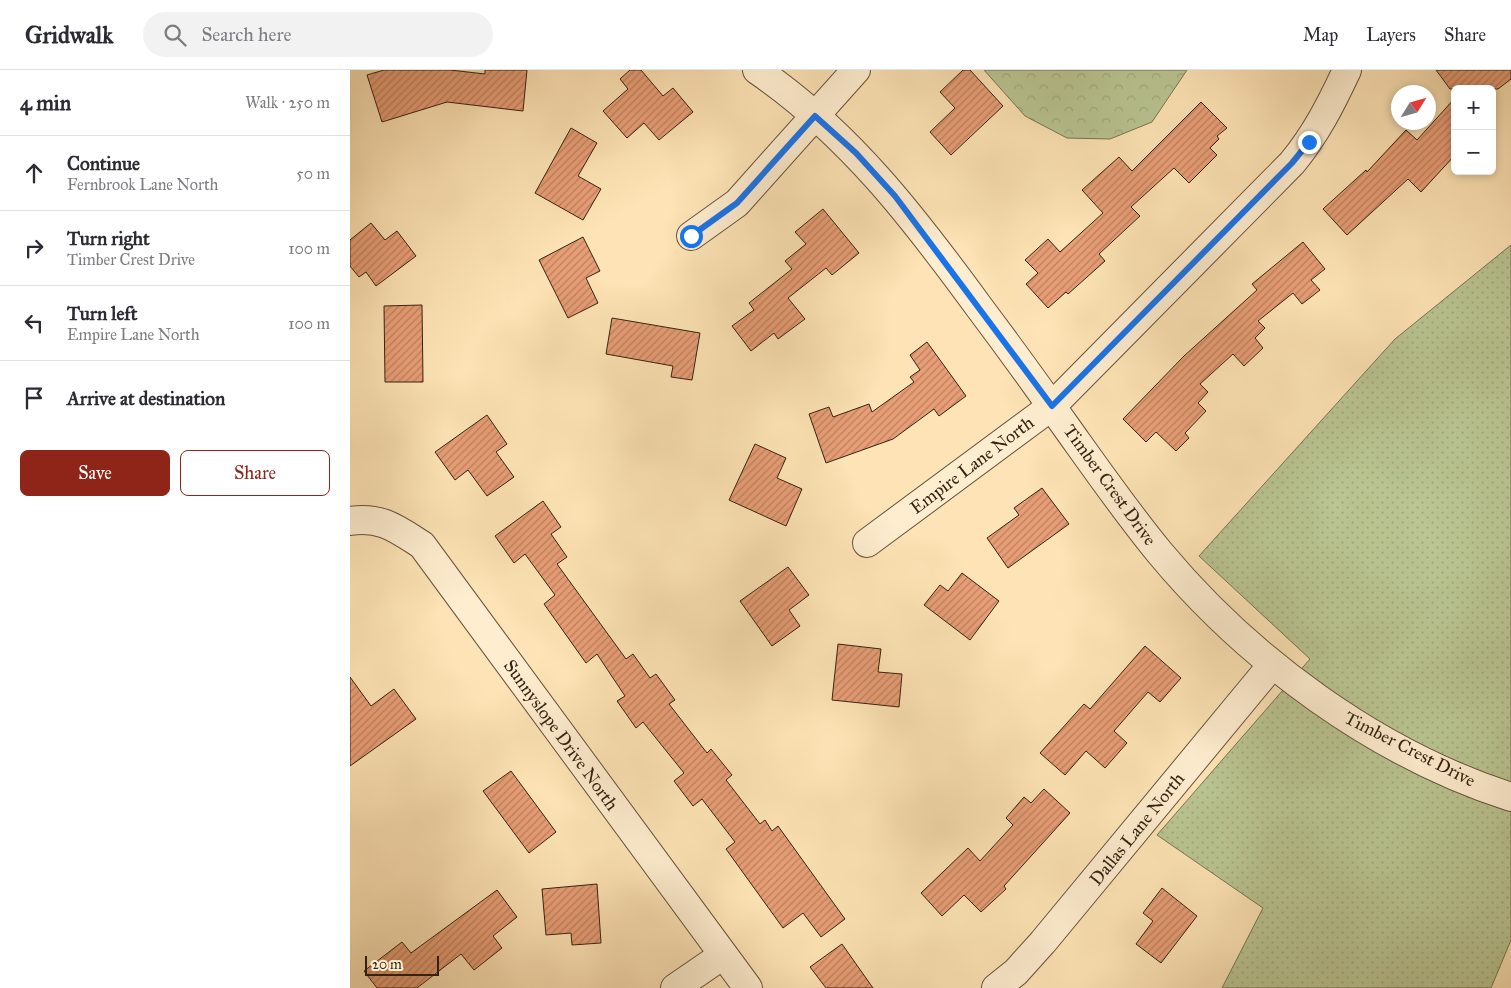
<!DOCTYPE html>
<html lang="en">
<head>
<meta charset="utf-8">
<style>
  :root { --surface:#fff; --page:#f2f2f3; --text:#2b2b33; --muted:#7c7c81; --line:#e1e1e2; --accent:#8f2418 }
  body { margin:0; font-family:"IM FELL Great Primer",serif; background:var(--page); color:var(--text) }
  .controls { position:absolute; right:15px; top:15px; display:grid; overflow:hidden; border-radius:8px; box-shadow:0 2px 8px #0003 }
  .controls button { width:45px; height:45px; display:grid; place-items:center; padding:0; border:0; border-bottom:1px solid var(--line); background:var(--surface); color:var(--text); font:25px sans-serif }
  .compass { position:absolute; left:1041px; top:15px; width:45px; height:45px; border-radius:50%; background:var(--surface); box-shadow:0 2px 8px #0003; rotate:53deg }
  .scale { position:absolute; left:15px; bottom:12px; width:74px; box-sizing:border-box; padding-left:5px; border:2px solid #352211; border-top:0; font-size:14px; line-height:18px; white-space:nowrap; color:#352211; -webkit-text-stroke:4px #feedcf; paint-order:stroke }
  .stop { position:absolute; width:15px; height:15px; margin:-11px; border:4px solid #1a73e8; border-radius:50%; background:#fff }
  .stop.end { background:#1a73e8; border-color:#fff; box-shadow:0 1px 5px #0008 }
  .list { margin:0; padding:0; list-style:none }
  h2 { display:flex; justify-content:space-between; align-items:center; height:65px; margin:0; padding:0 20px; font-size:21px }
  h2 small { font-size:16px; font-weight:400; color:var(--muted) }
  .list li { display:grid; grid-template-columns:32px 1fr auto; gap:15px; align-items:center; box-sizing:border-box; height:75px; padding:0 20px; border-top:1px solid var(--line) }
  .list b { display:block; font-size:19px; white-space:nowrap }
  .list p { margin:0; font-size:16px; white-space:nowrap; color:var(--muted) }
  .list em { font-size:16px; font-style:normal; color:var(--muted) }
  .actions { display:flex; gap:10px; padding:15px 20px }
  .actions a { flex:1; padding:11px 0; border:1px solid var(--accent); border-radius:8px; text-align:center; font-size:18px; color:var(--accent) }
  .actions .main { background:var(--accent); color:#fff }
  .icon { flex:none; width:28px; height:28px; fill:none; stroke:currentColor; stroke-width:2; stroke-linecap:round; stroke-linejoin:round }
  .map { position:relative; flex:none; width:1161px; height:918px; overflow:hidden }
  header { display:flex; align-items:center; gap:30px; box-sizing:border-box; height:70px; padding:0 25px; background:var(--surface); border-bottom:1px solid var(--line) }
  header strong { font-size:24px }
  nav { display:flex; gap:28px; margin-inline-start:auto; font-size:18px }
  .search { width:350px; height:45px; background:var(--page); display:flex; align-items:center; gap:12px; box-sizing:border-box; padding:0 18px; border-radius:28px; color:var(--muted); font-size:19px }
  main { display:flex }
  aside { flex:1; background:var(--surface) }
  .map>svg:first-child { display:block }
  .forest { fill:url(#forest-crowns); stroke:#777452 }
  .park { fill:url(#park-dots); stroke:#777452 }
  .building { fill:url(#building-hatch); stroke:#352211 }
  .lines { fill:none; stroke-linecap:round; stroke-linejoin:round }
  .street-casing { stroke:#67523a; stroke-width:30 }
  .street { stroke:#feedcf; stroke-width:28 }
  .route { stroke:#1a73e8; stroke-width:6 }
  .labels { text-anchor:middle; stroke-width:4; stroke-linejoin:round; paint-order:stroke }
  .street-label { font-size:18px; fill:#352211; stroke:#feedcf }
</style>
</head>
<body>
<header>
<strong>Gridwalk</strong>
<div class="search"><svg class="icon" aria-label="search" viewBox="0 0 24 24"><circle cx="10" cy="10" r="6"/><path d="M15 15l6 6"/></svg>Search here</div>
<nav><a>Map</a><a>Layers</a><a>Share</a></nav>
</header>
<main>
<aside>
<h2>4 min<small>Walk · 250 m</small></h2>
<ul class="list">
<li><svg class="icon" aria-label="ahead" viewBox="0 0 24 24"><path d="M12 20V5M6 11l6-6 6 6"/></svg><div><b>Continue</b><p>Fernbrook Lane North</p></div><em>50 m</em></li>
<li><svg class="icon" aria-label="right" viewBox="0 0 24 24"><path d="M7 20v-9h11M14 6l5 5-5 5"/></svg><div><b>Turn right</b><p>Timber Crest Drive</p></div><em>100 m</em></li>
<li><svg class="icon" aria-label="left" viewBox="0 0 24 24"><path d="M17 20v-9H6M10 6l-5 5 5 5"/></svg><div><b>Turn left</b><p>Empire Lane North</p></div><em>100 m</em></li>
<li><svg class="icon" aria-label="arrive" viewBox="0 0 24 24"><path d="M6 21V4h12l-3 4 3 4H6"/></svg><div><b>Arrive at destination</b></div></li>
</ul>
<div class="actions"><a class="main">Save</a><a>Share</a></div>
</aside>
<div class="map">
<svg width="1161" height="918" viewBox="0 0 1161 918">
  <defs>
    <pattern id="forest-crowns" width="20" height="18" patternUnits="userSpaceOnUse" patternTransform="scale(1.25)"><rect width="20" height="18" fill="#b9c592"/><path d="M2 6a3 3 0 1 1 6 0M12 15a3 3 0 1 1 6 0" fill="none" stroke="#a0a97d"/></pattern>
    <pattern id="park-dots" width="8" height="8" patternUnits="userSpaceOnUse" patternTransform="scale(1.25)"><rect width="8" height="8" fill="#b9c592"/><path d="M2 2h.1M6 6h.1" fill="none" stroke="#a0a97d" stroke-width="1.8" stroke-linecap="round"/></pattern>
    <pattern id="building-hatch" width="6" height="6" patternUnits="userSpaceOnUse" patternTransform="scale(1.25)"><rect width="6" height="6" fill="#e89e76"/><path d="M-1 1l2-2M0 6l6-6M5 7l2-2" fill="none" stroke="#bd805f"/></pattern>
  </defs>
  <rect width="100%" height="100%" fill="#fde3b5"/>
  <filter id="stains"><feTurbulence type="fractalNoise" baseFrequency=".004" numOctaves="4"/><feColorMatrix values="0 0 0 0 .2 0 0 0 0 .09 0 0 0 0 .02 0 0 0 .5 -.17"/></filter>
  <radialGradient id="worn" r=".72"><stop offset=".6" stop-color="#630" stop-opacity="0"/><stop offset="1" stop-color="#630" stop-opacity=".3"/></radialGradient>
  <path class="forest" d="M634,0H837L802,52L760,69L717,68L675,46Z"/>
  <path class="park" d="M1161,175V870L1141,918H872L913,838L807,765L960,589L849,486L1045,269Z"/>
  <g class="building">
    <path d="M34,0H100L135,4V0H177L173,41L97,32L32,52L17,5Z"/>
    <path d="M280,0H291L313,26L323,18L343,42L309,70L294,53L277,68L253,41L278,19L270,9Z"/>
    <path d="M613,0H620L653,36L601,85L580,62L605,38L590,22Z"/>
    <path d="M1086,0H1161V9L1148,19H1100Z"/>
    <path d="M1105,28V85L1071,122L1058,109L997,165L973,139L1016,100L1017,102L1056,60L1067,70Z"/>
    <path d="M851,32L877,58L867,66L869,69L860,78L867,85L839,113L824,98L781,137L790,146L749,184L755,191L718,224L716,222L698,238L676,214L688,203L675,190L698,169L710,182L753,143L732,120L769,87L782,101Z"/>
    <path d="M221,58L247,73L228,106L251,119L233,150L185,123Z"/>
    <path d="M473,139L509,183L482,205L476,198L438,228L455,249L428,269L424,263L401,281L382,256L404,240L399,233L442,199L435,191L456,174L445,162Z"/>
    <path d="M21,153L35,170L47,161L66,186L26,216L16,202L9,207L0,196V170Z"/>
    <path d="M233,167L250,201L236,208L248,233L218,248L189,190Z"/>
    <path d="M953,172L975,199L961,210L970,220L952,234L943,223L908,251L915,258L905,268L913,278L894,296L883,284L850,314L858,322L848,333L856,341L835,363L839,368L826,381L806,362L796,372L773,349L834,286L907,220L902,214Z"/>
    <path d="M72,235L73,312H35L34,236Z"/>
    <path d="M262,248L350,263L342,310L321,307L323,296L256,284Z"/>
    <path d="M577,272L616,326L589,346L584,339L543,369L476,393L459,344L479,337L483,347L519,334L522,342L564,312L560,307L570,300L560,285Z"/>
    <path d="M137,345L157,374L146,382L164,407L137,426L118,400L105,410L85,382Z"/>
    <path d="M405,374L436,388L427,408L452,419L436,456L379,430Z"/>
    <path d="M692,418L719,454L658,498L637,468L669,445L664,438Z"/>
    <path d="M193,431L211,457L201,464L217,487L207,494L276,589L283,584L300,608L306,604L325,630L319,634L357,683L361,679L382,705L376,710L410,754L415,750L422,761L428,756L495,849L471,867L453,843L433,858L376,779L385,772L352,729L343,736L324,711L334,703L293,652L286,658L267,631L275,626L247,584L236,593L194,534L205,525L175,484L164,493L145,466Z"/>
    <path d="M438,497L459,525L439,540L450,556L422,576L390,531Z"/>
    <path d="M612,503L649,531L620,570L574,535L590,515L598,521Z"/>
    <path d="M488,574L531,579L528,602L552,604L549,637L482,630Z"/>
    <path d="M795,576L831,608L810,632L798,622L764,661L777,673L755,698L736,681L715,705L690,683L734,634L740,639Z"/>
    <path d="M0,607L21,636L44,619L66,649L0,696Z"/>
    <path d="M161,701L206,762L179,783L133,721Z"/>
    <path d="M694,719L720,743L654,816L656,819L631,842L614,825L592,846L571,823L618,778L630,791L663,755L656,748L674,727L681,733Z"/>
    <path d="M247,814L251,873L222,875L221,863L196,865L192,819Z"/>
    <path d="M812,818L847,846L811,893L786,874L803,851L793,843Z"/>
    <path d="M147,820L167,847L143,866L152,878L124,900L111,884L67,918H27L14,901L52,872L61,883Z"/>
    <path d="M492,874L523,918H476L460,897Z"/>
  </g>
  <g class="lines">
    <defs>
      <g id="street">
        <path d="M407,0C499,63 564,148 629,237C659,277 688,317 717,358C747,400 777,443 810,483C899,590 1027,684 1161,727"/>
        <path d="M341,166L387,133L506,0"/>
        <path d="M0,451C31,446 47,459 72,475L398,918"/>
        <path d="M517,473L702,336L942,93C966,64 981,34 997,0"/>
        <path d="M325,918L373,885"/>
        <path d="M646,918L666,902L693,872L922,595"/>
      </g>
    </defs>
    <use href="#street" class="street-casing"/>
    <use href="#street" class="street"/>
  </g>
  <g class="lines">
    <path class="route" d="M341,166L387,133L465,46L506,83L545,126L702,336L942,93L959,72"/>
  </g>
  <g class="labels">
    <g class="street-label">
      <text transform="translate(622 395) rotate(-37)" y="6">Empire Lane North</text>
      <text transform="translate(760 415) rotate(54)" y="6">Timber Crest Drive</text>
      <text transform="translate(211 665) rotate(54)" y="6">Sunnyslope Drive North</text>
      <text transform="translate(1060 679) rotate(27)" y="6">Timber Crest Drive</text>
      <text transform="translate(787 759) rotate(-51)" y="6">Dallas Lane North</text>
    </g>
  </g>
  <rect width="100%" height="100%" filter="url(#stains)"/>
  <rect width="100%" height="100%" fill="url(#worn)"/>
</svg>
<div class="controls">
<button>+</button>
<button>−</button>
</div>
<svg class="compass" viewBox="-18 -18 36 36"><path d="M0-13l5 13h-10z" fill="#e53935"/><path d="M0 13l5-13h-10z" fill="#7c7c81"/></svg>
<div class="scale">20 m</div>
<div class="stop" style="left:341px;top:166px"></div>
<div class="stop end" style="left:959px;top:72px"></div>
</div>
</main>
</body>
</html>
